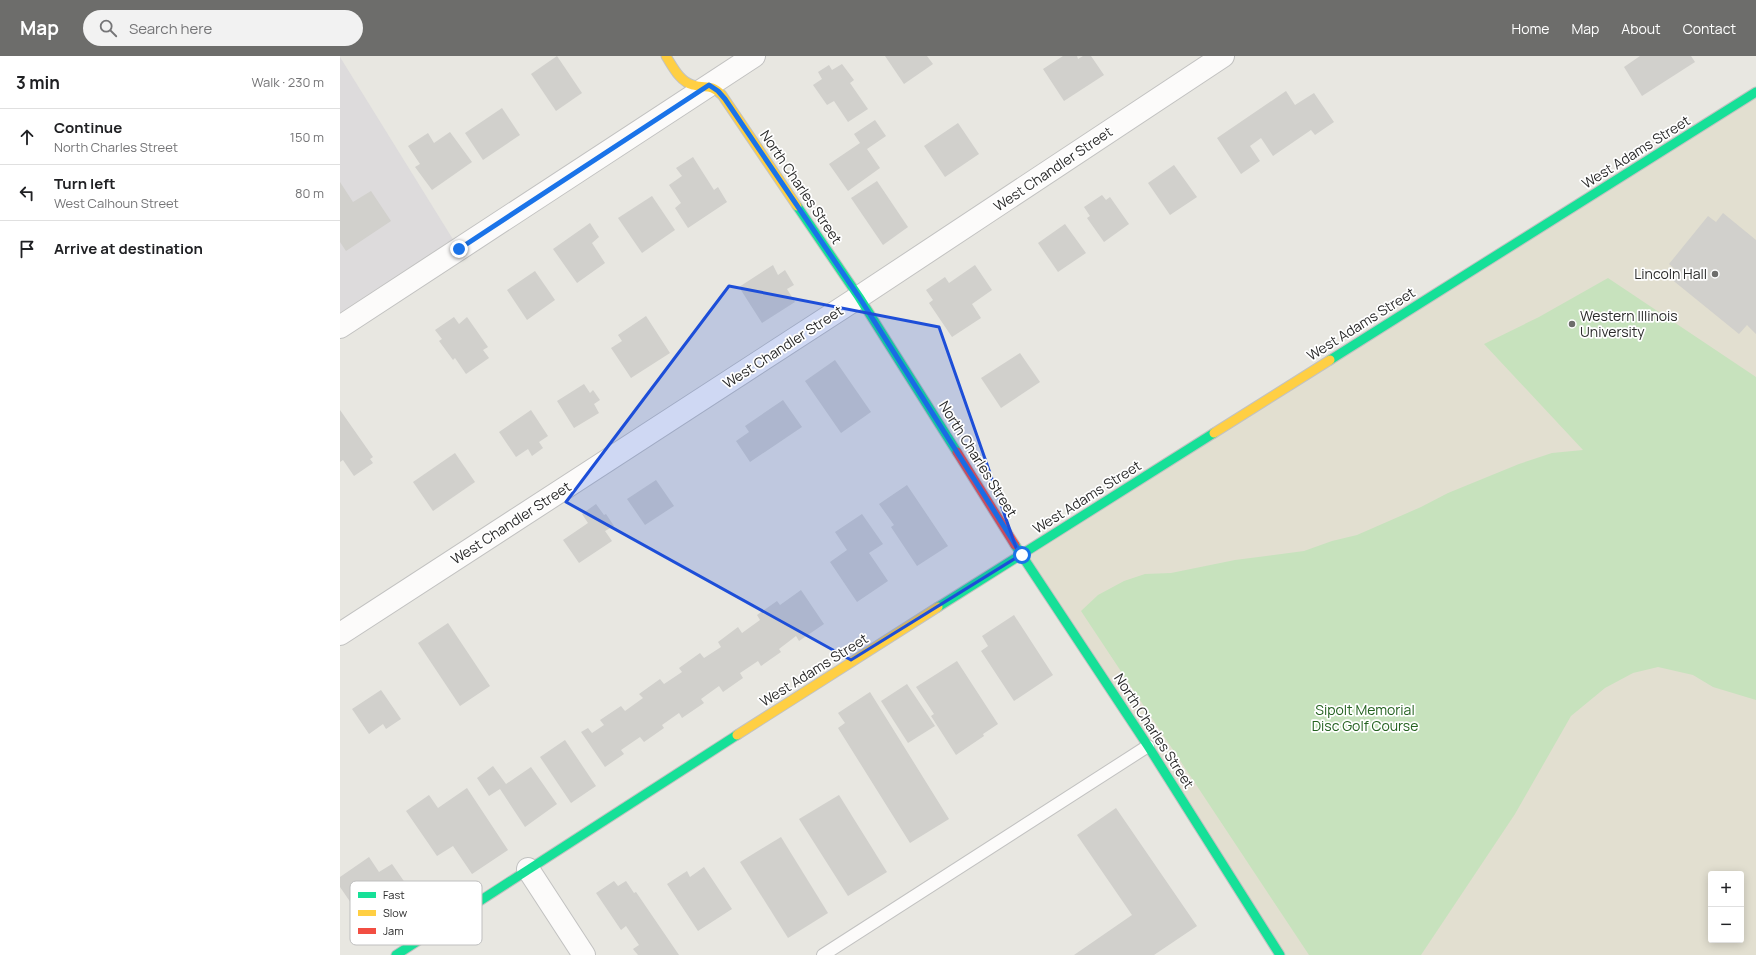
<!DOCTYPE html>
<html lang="en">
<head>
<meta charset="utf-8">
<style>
  :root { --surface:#fff; --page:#f2f2f2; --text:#202124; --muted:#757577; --line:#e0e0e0; --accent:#6d6d6b }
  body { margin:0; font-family:Manrope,sans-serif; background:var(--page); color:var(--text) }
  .controls { position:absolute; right:12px; bottom:12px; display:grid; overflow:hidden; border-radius:4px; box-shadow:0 2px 10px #0003 }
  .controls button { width:36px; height:36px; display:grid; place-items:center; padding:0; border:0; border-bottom:1px solid var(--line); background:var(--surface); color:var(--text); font:20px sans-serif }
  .stop { position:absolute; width:12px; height:12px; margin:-9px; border:3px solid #1a73e8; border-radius:50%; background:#fff }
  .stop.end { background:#1a73e8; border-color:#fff; box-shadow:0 1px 4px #0008 }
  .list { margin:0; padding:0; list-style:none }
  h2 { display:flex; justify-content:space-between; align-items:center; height:52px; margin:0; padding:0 16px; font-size:17px }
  h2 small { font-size:13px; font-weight:400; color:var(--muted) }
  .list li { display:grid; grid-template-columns:26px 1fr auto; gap:12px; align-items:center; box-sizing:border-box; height:56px; padding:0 16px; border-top:1px solid var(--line) }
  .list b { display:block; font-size:15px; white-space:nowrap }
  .list p { margin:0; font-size:13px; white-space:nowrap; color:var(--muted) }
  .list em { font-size:13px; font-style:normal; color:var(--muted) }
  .icon { flex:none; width:22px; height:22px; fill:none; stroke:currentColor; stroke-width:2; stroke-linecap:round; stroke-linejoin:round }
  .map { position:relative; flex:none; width:1416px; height:899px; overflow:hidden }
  header { display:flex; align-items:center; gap:24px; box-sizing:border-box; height:56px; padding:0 20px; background:var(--accent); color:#fff }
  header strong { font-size:19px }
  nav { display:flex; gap:22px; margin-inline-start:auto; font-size:14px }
  .search { width:280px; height:36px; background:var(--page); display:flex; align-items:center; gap:10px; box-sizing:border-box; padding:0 14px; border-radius:22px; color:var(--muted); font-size:15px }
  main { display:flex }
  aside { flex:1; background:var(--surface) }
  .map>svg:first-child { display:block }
  .industrial { fill:#dddbdc }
  .education { fill:#e2dfd0; fill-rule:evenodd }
  .green { fill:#c7e2bd }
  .building { fill:#d1d0cc }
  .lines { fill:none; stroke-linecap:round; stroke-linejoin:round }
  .lane-casing { stroke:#c2c2c1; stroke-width:14 }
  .street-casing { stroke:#c2c2c1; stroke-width:24 }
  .fast-casing { stroke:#c2c2c1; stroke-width:11 }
  .slow-casing { stroke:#c2c2c1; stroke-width:11 }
  .jam-casing { stroke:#c2c2c1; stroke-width:11 }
  .lane { stroke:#fcfbfa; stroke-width:12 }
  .street { stroke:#fcfbfa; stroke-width:22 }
  .fast { stroke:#16e098; stroke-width:9 }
  .slow { stroke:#ffcf43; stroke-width:9 }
  .jam { stroke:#f24e42; stroke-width:9 }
  .route { stroke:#1a73e8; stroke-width:5 }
  .marked { fill:#1d4ed8; fill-opacity:0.2; stroke:#1d4ed8; stroke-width:3; stroke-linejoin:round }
  .poi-dot { fill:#6d6d6b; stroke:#fff; stroke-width:1.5 }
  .labels { text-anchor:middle; stroke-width:3.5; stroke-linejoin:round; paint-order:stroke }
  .street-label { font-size:14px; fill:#2b2b2b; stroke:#fff }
  .poi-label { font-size:14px; fill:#2b2b2b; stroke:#fff; text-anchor:end }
  .park-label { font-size:14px; fill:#256221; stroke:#fff }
  .key { fill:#fff; stroke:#bfbfbf; stroke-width:1 }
  .key-label { font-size:11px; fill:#2b2b2b }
</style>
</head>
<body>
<header>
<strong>Map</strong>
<div class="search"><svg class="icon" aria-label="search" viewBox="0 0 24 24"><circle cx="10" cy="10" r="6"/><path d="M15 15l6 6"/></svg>Search here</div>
<nav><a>Home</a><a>Map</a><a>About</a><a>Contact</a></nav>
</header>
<main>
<aside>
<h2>3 min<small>Walk · 230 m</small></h2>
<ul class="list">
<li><svg class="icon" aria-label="ahead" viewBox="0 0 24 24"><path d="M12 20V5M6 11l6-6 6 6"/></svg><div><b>Continue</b><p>North Charles Street</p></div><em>150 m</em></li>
<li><svg class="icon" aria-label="left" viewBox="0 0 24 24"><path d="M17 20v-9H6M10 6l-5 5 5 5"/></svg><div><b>Turn left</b><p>West Calhoun Street</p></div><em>80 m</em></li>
<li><svg class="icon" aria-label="arrive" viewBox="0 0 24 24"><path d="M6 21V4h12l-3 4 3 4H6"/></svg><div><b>Arrive at destination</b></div></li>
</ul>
</aside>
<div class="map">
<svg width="1416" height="899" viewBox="0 0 1416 899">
  <rect width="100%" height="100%" fill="#e8e7e1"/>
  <path class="industrial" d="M0,1L119,193L0,271Z"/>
  <path class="education" d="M1416,36V899H940L682,499ZM1371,818H1401V884H1371Z"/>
  <path class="green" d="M1268,222L1416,321V644L1373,631L1353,619L1318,611L1293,617L1265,632L1231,660L1175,758L1081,899H969L741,555L758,539L784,525L805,518L831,517L895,504L964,495L992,485L1017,479L1081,451L1108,437L1179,408L1212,397L1243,394L1144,288L1199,261Z"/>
  <g class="building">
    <path d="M217,0L242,37L216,55L191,18Z"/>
    <path d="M545,0H587L593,8L564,28Z"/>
    <path d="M723,0H737L738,3L743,0H751L764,19L724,45L703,13Z"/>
    <path d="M1300,0H1351L1355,6L1302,40L1284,11Z"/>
    <path d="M502,8L514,24L510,27L528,53L508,66L494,45L487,49L473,29L482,23L478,16L489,9L492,14Z"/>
    <path d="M946,35L955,49L974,37L994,66L975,79L971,74L933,100L921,82L910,90L920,105L901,118L877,82Z"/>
    <path d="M162,52L180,79L143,104L125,77Z"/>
    <path d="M535,64L546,80L527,93L540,112L508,135L489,108L520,87L514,78Z"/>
    <path d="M618,67L639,98L605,121L584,90Z"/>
    <path d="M110,76L132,106L92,134L75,111L80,108L68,90L88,77L94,87Z"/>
    <path d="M353,101L374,134L378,131L387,146L348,172L335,152L341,147L329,129L342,120L336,112Z"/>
    <path d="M834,109L857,141L830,159L808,127Z"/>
    <path d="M537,125L568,171L543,189L511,142Z"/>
    <path d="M0,126L13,146L31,135L51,165L6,195L0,186Z"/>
    <path d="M762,139L766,144L770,141L789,168L764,186L747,162L750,160L744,151Z"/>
    <path d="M312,140L335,174L302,197L278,162Z"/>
    <path d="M1383,157L1416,184V278L1407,269L1399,278L1330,222L1336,214L1329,208L1368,160L1376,166Z"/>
    <path d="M250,167L259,181L252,187L265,207L237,227L213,193Z"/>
    <path d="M725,168L746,197L718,216L698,187Z"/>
    <path d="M433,209L438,219L445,214L454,229L447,233L455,246L422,267L399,231Z"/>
    <path d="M635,209L652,234L632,248L641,262L612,281L589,247L593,244L586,234L605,221L609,227Z"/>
    <path d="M195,215L215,244L187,264L167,234Z"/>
    <path d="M306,260L330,297L291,322L271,292L282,285L278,279Z"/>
    <path d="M114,261L119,268L127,261L148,291L143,294L149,302L126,318L115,302L113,304L99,285L102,283L95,274Z"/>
    <path d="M680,297L700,326L661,352L641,322Z"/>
    <path d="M495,304L531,356L501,377L465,325Z"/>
    <path d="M244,328L250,337L253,334L260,344L254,348L259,357L234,372L217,345Z"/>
    <path d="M443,344L462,371L410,406L396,385L409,376L405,370Z"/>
    <path d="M0,354L33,401L30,403L33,407L14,420L3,404L0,406Z"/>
    <path d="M191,354L208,380L199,386L203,392L192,400L188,393L176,401L159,376Z"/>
    <path d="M115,397L135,426L93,455L73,426Z"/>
    <path d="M316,424L334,450L305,469L287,443Z"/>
    <path d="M567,429L608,490L577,510L551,471L554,469L539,448Z"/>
    <path d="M256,448L264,459L266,458L274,470L265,475L272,485L239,507L223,484L248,467L242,458Z"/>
    <path d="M522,458L543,488L529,497L548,525L517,546L490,506L507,494L495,476Z"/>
    <path d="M461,534L484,568L459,585L456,580L439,593L441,596L421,610L418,605L400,617L403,622L383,636L379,630L361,643L364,647L342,662L339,657L322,669L324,672L304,686L300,681L281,694L284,698L265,711L241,676L248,672L252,677L264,669L260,664L281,650L285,655L303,642L299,638L320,623L324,628L342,616L339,612L360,597L364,602L381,591L378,586L398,571L402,577L420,564L417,559L437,545L440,549Z"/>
    <path d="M674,559L713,619L674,645L641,595L648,590L642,580Z"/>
    <path d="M108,567L150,630L120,650L78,587Z"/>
    <path d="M617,605L658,668L643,678L644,680L616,699L591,660L594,658L576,631Z"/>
    <path d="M567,628L595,670L568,687L541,645Z"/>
    <path d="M41,634L61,663L46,673L43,668L29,678L12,653Z"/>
    <path d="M530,636L609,763L570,787L498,672L505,667L498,657Z"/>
    <path d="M225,684L256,730L231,747L200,701Z"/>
    <path d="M153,710L166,728L191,711L217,748L185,771L160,733L149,740L137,722Z"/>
    <path d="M127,732L168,794L132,818L113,790L97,800L66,755L89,739L98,752Z"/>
    <path d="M499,739L547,816L508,840L459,763Z"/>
    <path d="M776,752L857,870L814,899H734L792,859L737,779Z"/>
    <path d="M441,781L488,857L448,882L400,806Z"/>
    <path d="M29,801L39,816L52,808L84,854L37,885L0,831V821Z"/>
    <path d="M364,811L392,853L358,875L327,828L347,815L350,821Z"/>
    <path d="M274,825L278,830L286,825L294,837L296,836L339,899H298L293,893L299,889L286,870L281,874L256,837Z"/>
  </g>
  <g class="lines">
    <defs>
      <path id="lane" d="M483,899L808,690"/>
      <g id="street">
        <path d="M0,271L414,0"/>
        <path d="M0,578L519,241L883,0"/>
        <path d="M188,813L244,899"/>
      </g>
      <g id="fast">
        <path d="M457,150L519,241L617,396"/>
        <path d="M990,304L1416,36"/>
        <path d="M675,489L808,690L940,899"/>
        <path d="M598,551L874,377"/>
        <path d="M56,899L397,679"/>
      </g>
      <g id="slow">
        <path d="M326,0C333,11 340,26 353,29C366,33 370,27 382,39L457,150"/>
        <path d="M874,377L990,304"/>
        <path d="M397,679L598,551"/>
      </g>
      <path id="jam" d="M617,396L675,489"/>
    </defs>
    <use href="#lane" class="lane-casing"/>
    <use href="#street" class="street-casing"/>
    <use href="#fast" class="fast-casing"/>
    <use href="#slow" class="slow-casing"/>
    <use href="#jam" class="jam-casing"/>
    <use href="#lane" class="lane"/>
    <use href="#street" class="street"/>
    <use href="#fast" class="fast"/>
    <use href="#slow" class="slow"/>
    <use href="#jam" class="jam"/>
  </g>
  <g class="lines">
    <path class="route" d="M119,193L369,29L378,35L385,43L519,241L682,499"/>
  </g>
  <path class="marked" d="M389,230L599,271L679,500L511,604L226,446Z"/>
  <g class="poi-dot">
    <circle cx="1375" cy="218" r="4"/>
    <circle cx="1232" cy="268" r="4"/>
  </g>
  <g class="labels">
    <g class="street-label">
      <text transform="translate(1296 96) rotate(-32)" y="5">West Adams Street</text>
      <text transform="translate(713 113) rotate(-34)" y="5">West Chandler Street</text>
      <text transform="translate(461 131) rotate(56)" y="5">North Charles Street</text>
      <text transform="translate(1021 268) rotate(-32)" y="5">West Adams Street</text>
      <text transform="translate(443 291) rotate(-33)" y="5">West Chandler Street</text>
      <text transform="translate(638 403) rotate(58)" y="5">North Charles Street</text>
      <text transform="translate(747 441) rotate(-32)" y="5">West Adams Street</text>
      <text transform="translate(171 467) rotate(-33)" y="5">West Chandler Street</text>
      <text transform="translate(474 614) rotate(-32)" y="5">West Adams Street</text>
      <text transform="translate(814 675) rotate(57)" y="5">North Charles Street</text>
    </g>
    <g class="poi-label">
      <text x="1367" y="223">Lincoln Hall</text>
      <text x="1240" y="265" text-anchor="start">Western Illinois<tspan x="1240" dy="16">University</tspan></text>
    </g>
    <g class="park-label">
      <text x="1025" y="659">Sipolt Memorial<tspan x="1025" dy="16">Disc Golf Course</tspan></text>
    </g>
  </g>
  <rect x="10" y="825" width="132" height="64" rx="6" class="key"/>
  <rect x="18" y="836" width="18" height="6" fill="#16e098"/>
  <rect x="18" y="854" width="18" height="6" fill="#ffcf43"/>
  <rect x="18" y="872" width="18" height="6" fill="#f24e42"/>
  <g class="key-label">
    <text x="43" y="843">Fast</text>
    <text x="43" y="861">Slow</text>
    <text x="43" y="879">Jam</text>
  </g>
</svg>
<div class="controls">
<button>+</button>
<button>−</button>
</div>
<div class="stop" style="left:682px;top:499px"></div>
<div class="stop end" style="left:119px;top:193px"></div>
</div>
</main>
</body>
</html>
